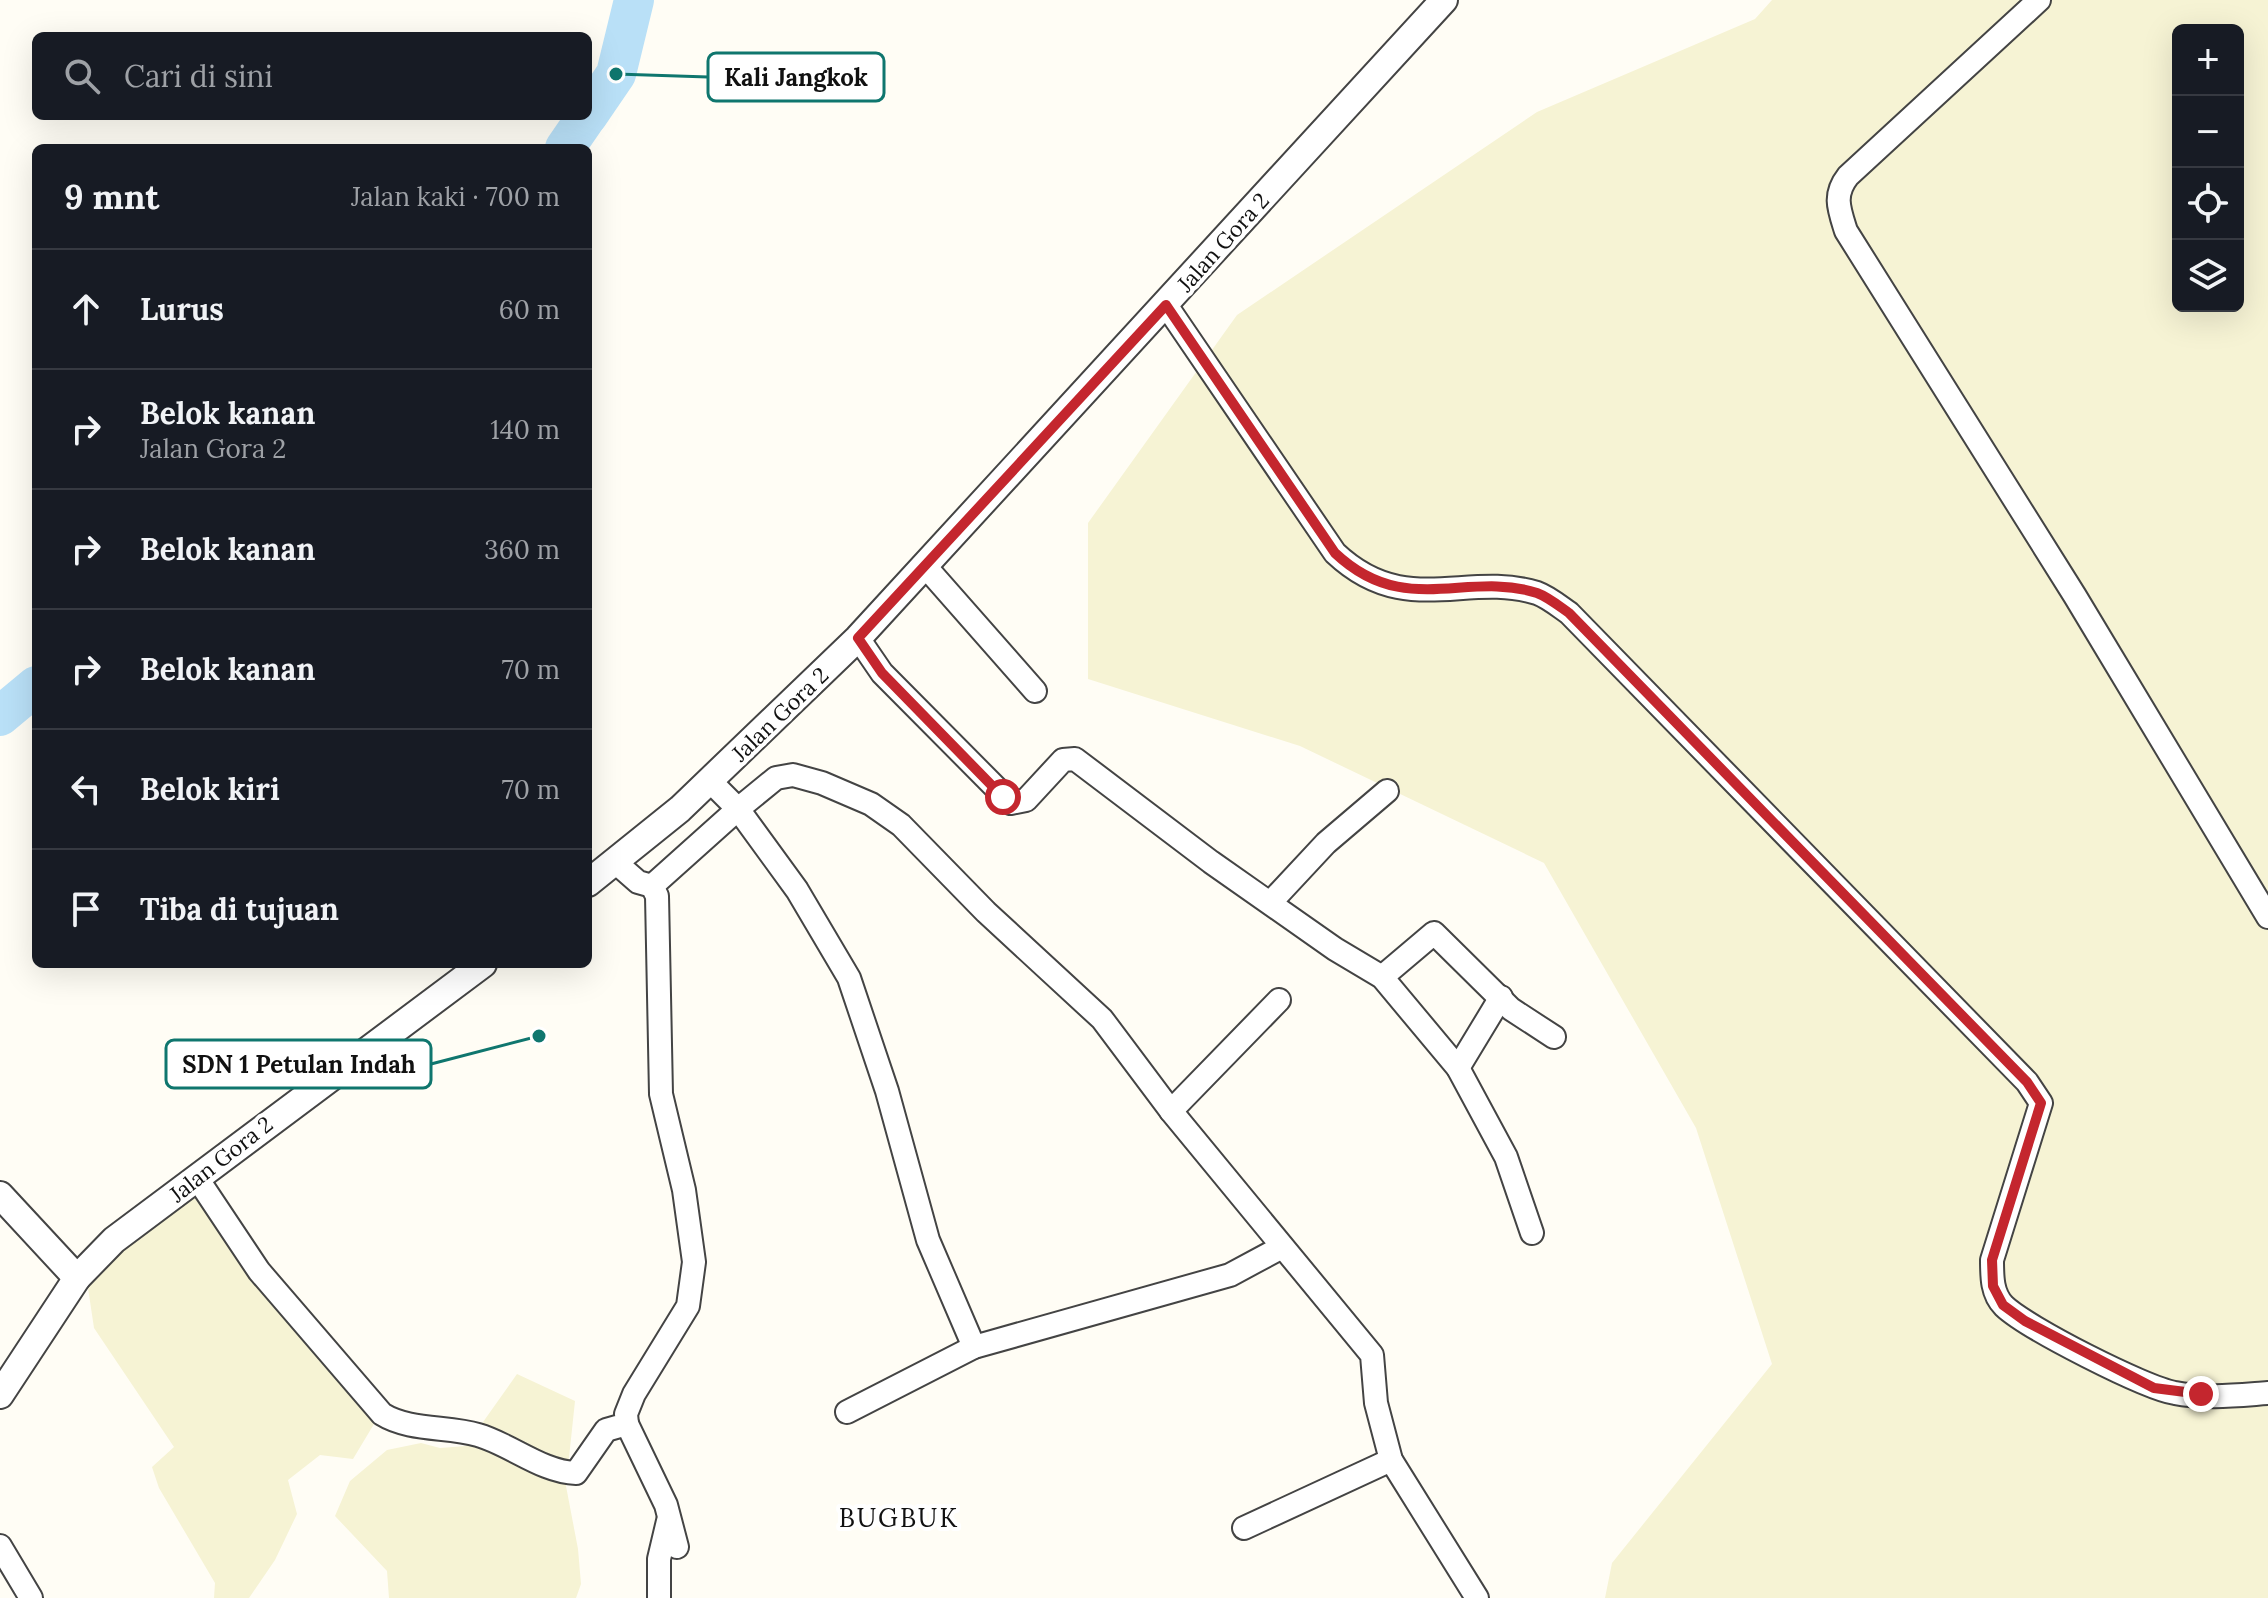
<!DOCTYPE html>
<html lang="id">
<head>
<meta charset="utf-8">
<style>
  :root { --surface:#171b24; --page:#242831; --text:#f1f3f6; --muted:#9ea1a6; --line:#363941 }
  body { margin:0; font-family:Lora,serif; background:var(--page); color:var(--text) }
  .controls { position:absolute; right:24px; top:24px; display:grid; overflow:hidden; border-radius:12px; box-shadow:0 8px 32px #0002 }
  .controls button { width:72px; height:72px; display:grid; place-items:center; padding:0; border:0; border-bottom:2px solid var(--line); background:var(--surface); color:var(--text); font:40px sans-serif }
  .stop { position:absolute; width:24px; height:24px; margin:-18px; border:6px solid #c4262e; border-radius:50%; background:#fff }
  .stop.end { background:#c4262e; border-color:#fff; box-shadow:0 2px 8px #0008 }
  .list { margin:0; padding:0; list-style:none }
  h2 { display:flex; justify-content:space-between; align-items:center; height:104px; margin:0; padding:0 32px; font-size:34px }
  h2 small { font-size:26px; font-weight:400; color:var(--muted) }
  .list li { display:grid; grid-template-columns:52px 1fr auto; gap:24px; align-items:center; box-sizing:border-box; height:120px; padding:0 32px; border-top:2px solid var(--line) }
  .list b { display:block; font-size:30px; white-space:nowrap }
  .list p { margin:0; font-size:26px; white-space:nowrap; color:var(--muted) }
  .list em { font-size:26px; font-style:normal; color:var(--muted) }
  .icon { flex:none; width:44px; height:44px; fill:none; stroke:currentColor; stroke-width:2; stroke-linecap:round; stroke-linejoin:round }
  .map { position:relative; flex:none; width:2268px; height:1598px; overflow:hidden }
  .search { position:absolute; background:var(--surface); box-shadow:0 8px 32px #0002; left:32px; top:32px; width:560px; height:88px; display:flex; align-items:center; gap:20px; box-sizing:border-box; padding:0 28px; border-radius:12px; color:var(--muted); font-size:30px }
  .panel { position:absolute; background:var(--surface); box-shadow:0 8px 32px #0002; left:32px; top:144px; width:560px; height:824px; border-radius:12px }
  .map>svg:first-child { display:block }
  .farmland { fill:#f6f3d4; fill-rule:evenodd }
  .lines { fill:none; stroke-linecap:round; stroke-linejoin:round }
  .river { stroke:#b9e0f7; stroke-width:40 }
  .minor-casing { stroke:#444; stroke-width:26 }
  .tertiary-casing { stroke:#444; stroke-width:30 }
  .minor { stroke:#fff; stroke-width:22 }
  .tertiary { stroke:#fff; stroke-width:26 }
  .route { stroke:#c4262e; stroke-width:10 }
  .labels { text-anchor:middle; stroke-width:8; stroke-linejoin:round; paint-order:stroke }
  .street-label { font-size:22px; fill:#111; stroke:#fff }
  .quarter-label { font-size:26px; letter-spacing:2px; fill:#111; stroke:#fff }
  .leader { fill:none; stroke:#0f766e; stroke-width:3 }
  .callout-dot { fill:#0f766e; stroke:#fff; stroke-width:3 }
  .callout { fill:#fff; stroke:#0f766e; stroke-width:3 }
  .callout-label { font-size:24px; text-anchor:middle; font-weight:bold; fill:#111 }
</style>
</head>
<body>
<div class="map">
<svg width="2268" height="1598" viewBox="0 0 2268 1598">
  <rect width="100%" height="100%" fill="#fffdf5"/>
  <g class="farmland">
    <path d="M1772,0H2268V1598H1605L1612,1563L1772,1364L1696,1128L1544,863L1300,746L1088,679V523L1237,315L1537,112L1755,19ZM2178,30H2238V306H2178Z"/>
    <path d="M198,1189L377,1419L353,1459L320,1455L288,1480L297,1514L275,1560L249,1598H214L215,1583L159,1488L152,1467L174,1447L94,1328L88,1288L119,1251Z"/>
    <path d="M517,1374L575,1401L566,1486L578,1549L581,1584L576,1598H389L387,1571L335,1516L350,1481L387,1450L421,1443L440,1448L466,1446Z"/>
  </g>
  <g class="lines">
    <g class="river">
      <path d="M588,115L616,74L634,0"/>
      <path d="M565,148L587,116"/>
      <path d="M0,716L36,686"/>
    </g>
    <defs>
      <g id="minor">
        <path d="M2039,0L1848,176C1833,195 1839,209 1846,231L2075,596L2268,917"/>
        <path d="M1166,305L1335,553C1405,619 1466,571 1537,593C1548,597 1559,606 1569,613L2027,1082L2041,1103L1992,1260C1992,1277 1992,1294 2004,1306C2027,1328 2145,1388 2175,1393C2204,1399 2239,1395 2268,1393"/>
        <path d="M925,566L1035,691"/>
        <path d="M858,638L882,673L1011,803L1026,800L1063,760L1075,759L1211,862L1335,949L1382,977L1458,1068L1506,1157L1532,1233"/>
        <path d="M652,886L738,809L710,781"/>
        <path d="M1271,902L1326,843L1387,791"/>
        <path d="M1382,977L1434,933L1511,1009L1554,1037"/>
        <path d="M1458,1068L1501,997"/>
        <path d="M1171,1111L1279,1000"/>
        <path d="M197,1178L259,1271L382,1414C409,1431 448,1426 478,1435C510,1444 542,1472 576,1473L606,1430L627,1424L626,1414L634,1394L688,1306L694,1262L684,1190L661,1094L657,896L652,886L638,882L614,861"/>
        <path d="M974,1347L928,1240L887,1091L849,978L797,890L738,809L776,778L793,775L822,783L871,804L901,825L986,912L1102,1019L1171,1111L1372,1355L1376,1403L1391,1460L1477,1598"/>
        <path d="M847,1412L974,1347L1230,1275L1282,1247"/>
        <path d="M627,1424L666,1505L677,1547"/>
        <path d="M1244,1528L1391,1460"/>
        <path d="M0,1546L31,1598"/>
        <path d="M659,1598V1559L668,1521"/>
      </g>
      <g id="tertiary">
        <path d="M588,883L680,809L858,638L1444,0"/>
        <path d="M0,1195L77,1278"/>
        <path d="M0,1395L77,1278L114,1240L483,964"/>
      </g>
    </defs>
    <use href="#minor" class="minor-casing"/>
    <use href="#tertiary" class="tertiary-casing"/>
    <use href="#minor" class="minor"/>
    <use href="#tertiary" class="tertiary"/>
  </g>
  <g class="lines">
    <path class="route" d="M1003,797L882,673L858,638L1166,305L1335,553C1405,619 1466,570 1537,593C1548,597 1559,606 1569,613L2027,1082L2041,1103L1992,1260L1993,1286L2003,1305L2025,1321L2154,1388L2201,1394"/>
  </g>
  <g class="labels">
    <g class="street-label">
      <text transform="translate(1223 242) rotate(-48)" y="8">Jalan Gora 2</text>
      <text transform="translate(780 714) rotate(-44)" y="8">Jalan Gora 2</text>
      <text transform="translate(221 1159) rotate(-38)" y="8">Jalan Gora 2</text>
    </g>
    <g class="quarter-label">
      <text x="899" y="1527">BUGBUK</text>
    </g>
  </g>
  <path class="leader" d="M616 74L708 77M539 1036L431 1064"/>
  <g class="callout-dot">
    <circle cx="616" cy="74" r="8"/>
    <circle cx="539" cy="1036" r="8"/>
  </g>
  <g class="callout">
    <rect x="708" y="53" width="176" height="48" rx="8"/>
    <rect x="166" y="1040" width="265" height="48" rx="8"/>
  </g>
  <g class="callout-label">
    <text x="796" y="86">Kali Jangkok</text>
    <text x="299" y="1073">SDN 1 Petulan Indah</text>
  </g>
</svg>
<div class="controls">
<button>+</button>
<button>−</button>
<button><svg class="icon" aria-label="locate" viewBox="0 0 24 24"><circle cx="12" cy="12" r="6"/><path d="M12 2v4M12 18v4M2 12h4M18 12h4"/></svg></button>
<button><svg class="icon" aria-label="layers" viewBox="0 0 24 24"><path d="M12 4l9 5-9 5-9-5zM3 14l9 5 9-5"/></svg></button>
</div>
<div class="stop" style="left:1003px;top:797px"></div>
<div class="stop end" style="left:2201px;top:1394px"></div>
<div class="search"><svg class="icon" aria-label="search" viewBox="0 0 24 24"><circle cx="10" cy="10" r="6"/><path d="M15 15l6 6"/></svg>Cari di sini</div>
<section class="panel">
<h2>9 mnt<small>Jalan kaki · 700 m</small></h2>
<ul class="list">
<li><svg class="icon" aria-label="ahead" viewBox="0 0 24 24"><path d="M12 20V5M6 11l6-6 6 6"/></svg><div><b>Lurus</b></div><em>60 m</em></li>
<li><svg class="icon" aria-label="right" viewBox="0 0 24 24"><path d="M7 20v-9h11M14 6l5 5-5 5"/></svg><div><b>Belok kanan</b><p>Jalan Gora 2</p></div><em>140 m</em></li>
<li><svg class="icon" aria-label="right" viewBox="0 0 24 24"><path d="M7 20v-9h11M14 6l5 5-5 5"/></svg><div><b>Belok kanan</b></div><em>360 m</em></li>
<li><svg class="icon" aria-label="right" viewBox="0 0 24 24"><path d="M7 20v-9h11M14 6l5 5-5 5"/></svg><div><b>Belok kanan</b></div><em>70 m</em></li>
<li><svg class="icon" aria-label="left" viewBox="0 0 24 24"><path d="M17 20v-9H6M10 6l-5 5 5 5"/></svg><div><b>Belok kiri</b></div><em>70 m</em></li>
<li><svg class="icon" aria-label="arrive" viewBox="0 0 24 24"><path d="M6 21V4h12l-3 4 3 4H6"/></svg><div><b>Tiba di tujuan</b></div></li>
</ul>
</section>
</div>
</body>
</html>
